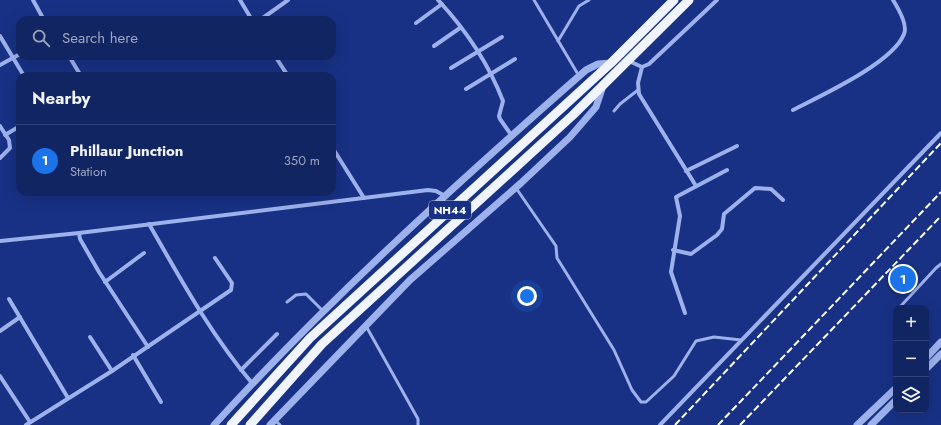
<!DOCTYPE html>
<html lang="en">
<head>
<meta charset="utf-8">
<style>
  :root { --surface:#122563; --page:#1b2d69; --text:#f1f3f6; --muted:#9ca5be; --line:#314278; --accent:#1a73e8 }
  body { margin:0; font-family:Jost,sans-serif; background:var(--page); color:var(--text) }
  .controls { position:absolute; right:12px; bottom:12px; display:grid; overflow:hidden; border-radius:8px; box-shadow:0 4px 16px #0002 }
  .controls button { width:36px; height:36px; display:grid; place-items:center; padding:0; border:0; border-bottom:1px solid var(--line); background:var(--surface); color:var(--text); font:20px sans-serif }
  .you { position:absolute; left:527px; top:296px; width:14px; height:14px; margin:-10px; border:3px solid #fff; border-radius:50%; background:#1a73e8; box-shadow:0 0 0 6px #1a73e833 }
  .badge { display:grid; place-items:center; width:26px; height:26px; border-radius:50%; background:var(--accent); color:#fff; font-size:13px; font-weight:700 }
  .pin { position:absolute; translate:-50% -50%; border:2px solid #fff; box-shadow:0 1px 4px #0006 }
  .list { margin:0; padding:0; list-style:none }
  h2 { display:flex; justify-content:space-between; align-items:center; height:52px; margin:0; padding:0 16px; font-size:17px }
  h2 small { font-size:13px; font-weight:400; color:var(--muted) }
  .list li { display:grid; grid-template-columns:26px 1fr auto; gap:12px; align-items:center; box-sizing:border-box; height:72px; padding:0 16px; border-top:1px solid var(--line) }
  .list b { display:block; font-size:15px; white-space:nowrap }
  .list p { margin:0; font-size:13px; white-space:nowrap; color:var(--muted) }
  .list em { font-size:13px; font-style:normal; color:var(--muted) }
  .icon { flex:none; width:22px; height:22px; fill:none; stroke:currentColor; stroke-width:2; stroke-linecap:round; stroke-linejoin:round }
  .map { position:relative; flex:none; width:941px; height:425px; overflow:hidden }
  .search { position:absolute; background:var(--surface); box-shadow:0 4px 16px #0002; left:16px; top:16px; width:320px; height:44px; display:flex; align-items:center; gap:10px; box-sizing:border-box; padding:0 14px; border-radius:12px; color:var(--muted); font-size:15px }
  .panel { position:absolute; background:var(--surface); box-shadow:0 4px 16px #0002; left:16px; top:72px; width:320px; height:124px; border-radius:12px }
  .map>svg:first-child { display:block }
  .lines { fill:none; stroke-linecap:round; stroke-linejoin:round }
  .service { stroke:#9db1ec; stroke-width:3 }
  .minor { stroke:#9db1ec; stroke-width:4 }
  .tertiary { stroke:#9db1ec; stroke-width:7 }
  .trunk { stroke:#f0f4ff; stroke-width:9 }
  .rail { stroke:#fff; stroke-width:2; stroke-dasharray:7 3; stroke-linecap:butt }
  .labels { text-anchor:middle; stroke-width:3; stroke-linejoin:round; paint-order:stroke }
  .shield { fill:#183184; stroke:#bac1da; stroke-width:1 }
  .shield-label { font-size:11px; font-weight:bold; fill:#fff }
</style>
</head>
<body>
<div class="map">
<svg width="941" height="425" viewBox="0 0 941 425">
  <rect width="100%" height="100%" fill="#183184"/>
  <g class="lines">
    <g class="service">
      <path d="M534,0L579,76"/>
      <path d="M558,41L579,6L589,0"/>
      <path d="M614,111L620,104L638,90"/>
      <path d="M516,188L556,246L557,258L614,350L632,390L641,402H646L674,376L696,341L714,337L741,340"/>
      <path d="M287,302L296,295L306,294L323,311"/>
      <path d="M899,308L936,268L941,264"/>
      <path d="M366,326L418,419V425"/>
      <path d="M275,420L280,425"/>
    </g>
    <g class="minor">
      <path d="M33,0L44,20"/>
      <path d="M240,0L252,20"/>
      <path d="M438,0C465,29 489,65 503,101L499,116L500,119L512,136"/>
      <path d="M260,20L288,0"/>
      <path d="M416,23L442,4"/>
      <path d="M0,36L24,76"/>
      <path d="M434,46L460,28"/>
      <path d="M69,56L81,76"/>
      <path d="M275,56L288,76"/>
      <path d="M629,61L642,67L649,64L717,0"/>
      <path d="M0,65L20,54"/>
      <path d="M642,67L638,83L639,94L696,186"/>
      <path d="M451,68L502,37"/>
      <path d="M466,89L515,59"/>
      <path d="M793,110C820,96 893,63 904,34C908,25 898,8 893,0"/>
      <path d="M0,126L9,140L10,148L0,158"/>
      <path d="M5,135L20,126"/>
      <path d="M332,147L364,198"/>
      <path d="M686,171L737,146"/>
      <path d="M149,224C180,278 211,335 252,383"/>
      <path d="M79,233L80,239L99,272L148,347"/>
      <path d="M0,241L79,233L428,190L436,191L445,196"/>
      <path d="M673,250L691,254L717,235L722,229L724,214L755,188L771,189L783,200"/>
      <path d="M105,282L144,253"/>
      <path d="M9,299L68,398"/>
      <path d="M685,313L671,272L680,216L676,197L727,170"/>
      <path d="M0,331L20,317"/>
      <path d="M90,337L112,371"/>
      <path d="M133,355L161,402"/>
      <path d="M241,370L277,334"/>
      <path d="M0,376L30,422"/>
      <path d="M26,425L112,371L231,290L232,283L215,258"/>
      <path d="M660,425L941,133"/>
    </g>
    <g class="tertiary">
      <path d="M926,358L941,342"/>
      <path d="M926,369L941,354"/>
      <path d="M214,425C330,298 457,183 586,70L598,64L611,63"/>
      <path d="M270,425L410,280L521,183L570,137L596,107L603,86"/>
      <path d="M857,425L896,388"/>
      <path d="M871,425L896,400"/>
    </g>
    <g class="trunk">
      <path d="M231,425L310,338L611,63L674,0"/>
      <path d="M250,425L322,344L573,115L689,0"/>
    </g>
    <g class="rail">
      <path d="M675,425L941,143"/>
      <path d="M718,425L941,192"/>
      <path d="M740,425L941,216"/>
    </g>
  </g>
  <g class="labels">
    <rect class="shield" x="429" y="201" width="42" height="18" rx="3"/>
    <g class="shield-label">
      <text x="450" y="214">NH44</text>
    </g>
  </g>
</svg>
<div class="controls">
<button>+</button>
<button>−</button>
<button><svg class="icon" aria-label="layers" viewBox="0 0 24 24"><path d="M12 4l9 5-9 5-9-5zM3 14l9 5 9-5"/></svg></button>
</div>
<div class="you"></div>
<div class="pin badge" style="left:903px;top:279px">1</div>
<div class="search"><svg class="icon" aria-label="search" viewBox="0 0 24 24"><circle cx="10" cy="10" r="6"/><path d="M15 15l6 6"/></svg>Search here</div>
<section class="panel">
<h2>Nearby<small></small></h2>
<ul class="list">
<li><span class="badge">1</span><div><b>Phillaur Junction</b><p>Station</p></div><em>350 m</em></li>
</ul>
</section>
</div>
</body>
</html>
